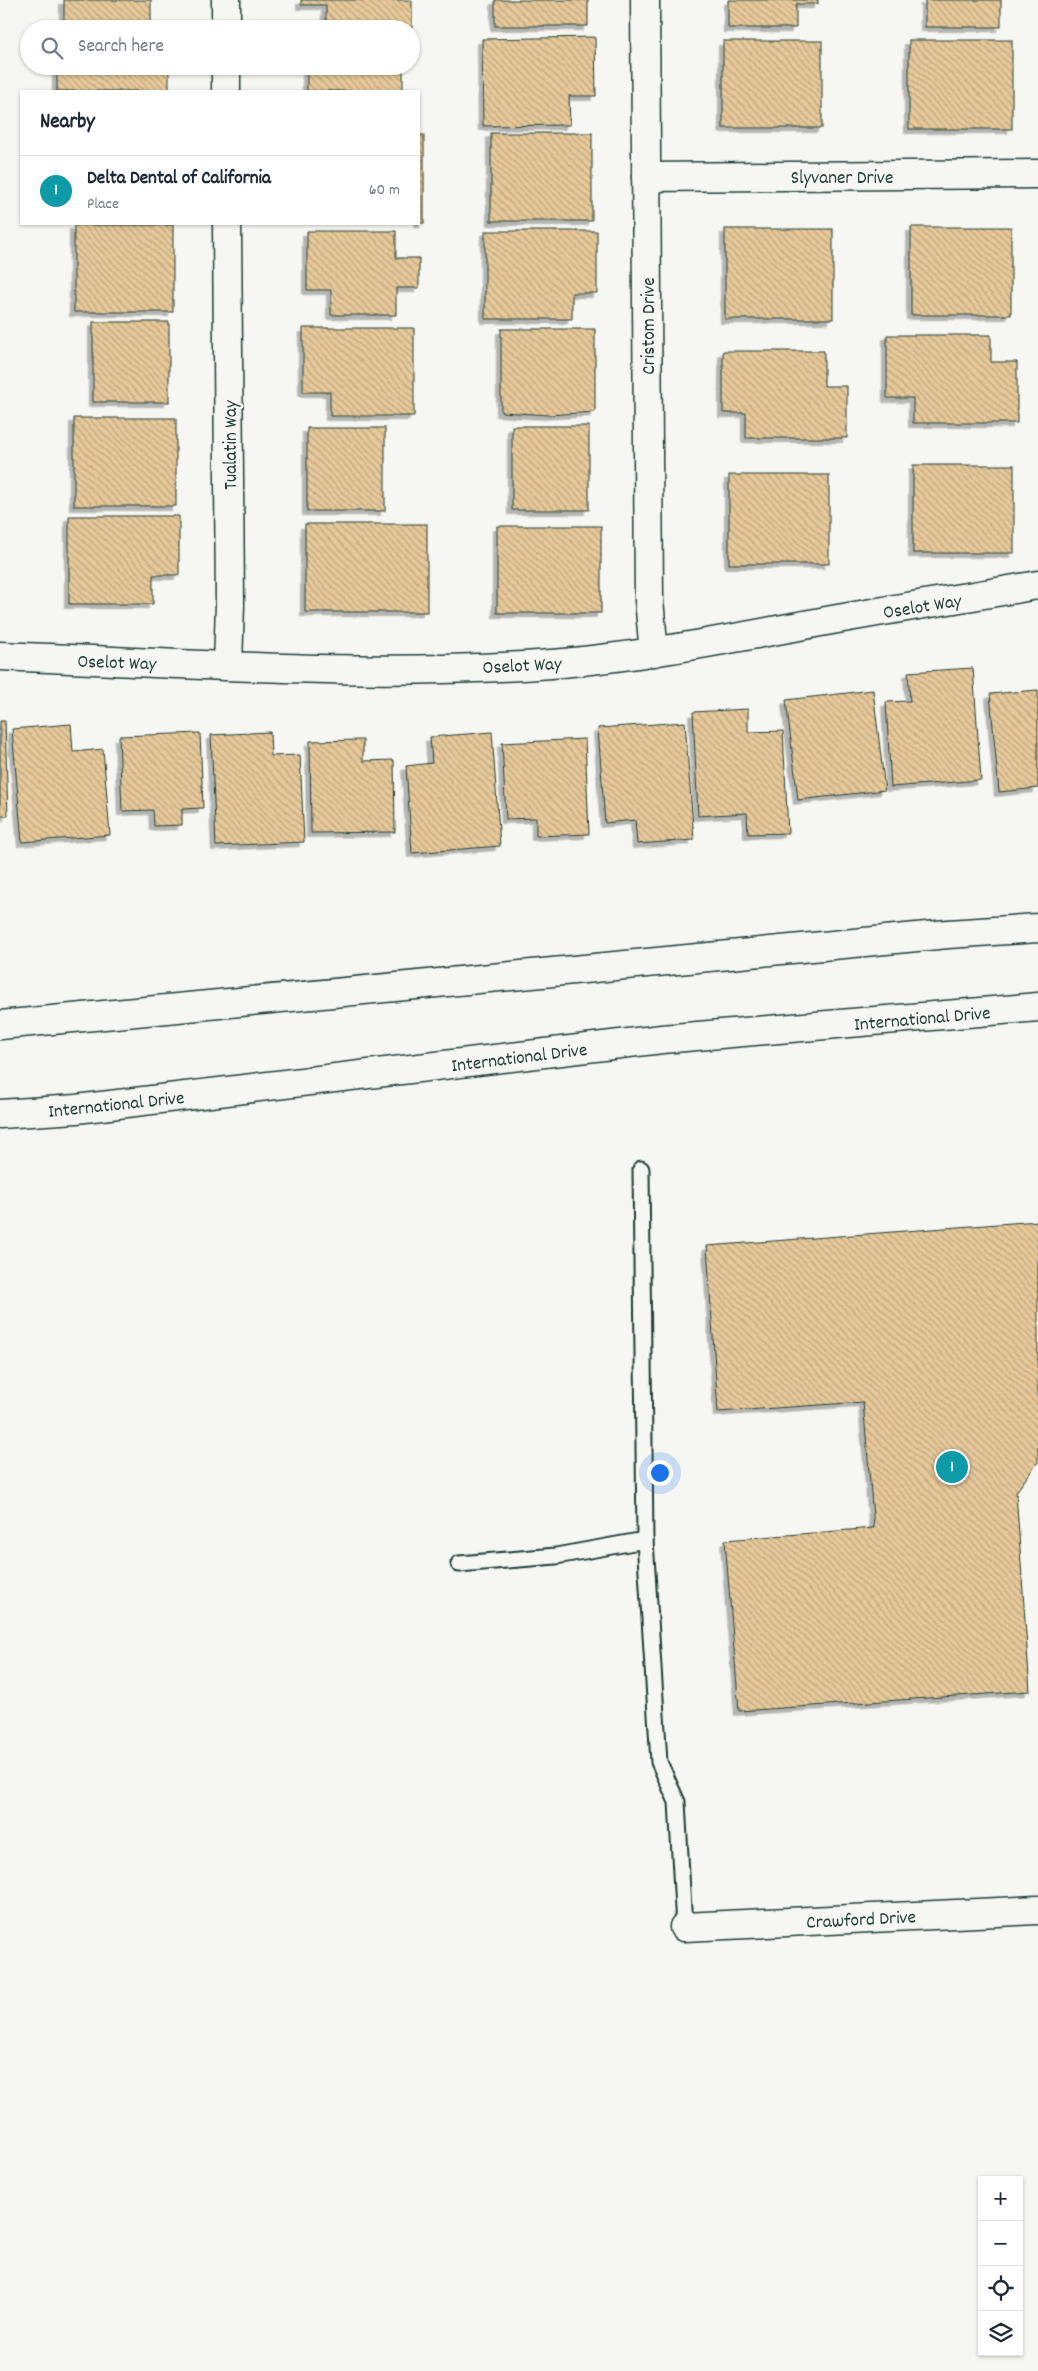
<!DOCTYPE html>
<html lang="en">
<head>
<meta charset="utf-8">
<style>
  :root { --surface:#fff; --page:#f2f2f3; --text:#1f2937; --muted:#747a83; --line:#e0e1e3; --accent:#111827 }
  body { margin:0; font-family:Dekko,sans-serif; background:var(--page); color:var(--text) }
  .controls { position:absolute; right:15px; bottom:15px; display:grid; overflow:hidden; border-radius:0px; box-shadow:0 1px 4px #0004 }
  .controls button { width:45px; height:45px; display:grid; place-items:center; padding:0; border:0; border-bottom:1px solid var(--line); background:var(--surface); color:var(--text); font:25px sans-serif }
  .you { position:absolute; left:659px; top:1472px; width:18px; height:18px; margin:-12px; border:4px solid #fff; border-radius:50%; background:#1a73e8; box-shadow:0 0 0 8px #1a73e833 }
  .badge { display:grid; place-items:center; width:32px; height:32px; border-radius:50%; background:var(--accent); color:#fff; font-size:16px; font-weight:700 }
  .pin { position:absolute; translate:-50% -50%; border:2px solid #fff; box-shadow:0 1px 5px #0006 }
  .list { margin:0; padding:0; list-style:none }
  h2 { display:flex; justify-content:space-between; align-items:center; height:65px; margin:0; padding:0 20px; font-size:21px }
  h2 small { font-size:16px; font-weight:400; color:var(--muted) }
  .list li { display:grid; grid-template-columns:32px 1fr auto; gap:15px; align-items:center; box-sizing:border-box; height:70px; padding:0 20px; border-top:1px solid var(--line) }
  .list b { display:block; font-size:19px; white-space:nowrap }
  .list p { margin:0; font-size:16px; white-space:nowrap; color:var(--muted) }
  .list em { font-size:16px; font-style:normal; color:var(--muted) }
  .icon { flex:none; width:28px; height:28px; fill:none; stroke:currentColor; stroke-width:2; stroke-linecap:round; stroke-linejoin:round }
  .map { position:relative; flex:none; width:1038px; height:2371px; overflow:hidden }
  .search { position:absolute; background:var(--surface); box-shadow:0 1px 4px #0004; left:20px; top:20px; width:400px; height:55px; display:flex; align-items:center; gap:12px; box-sizing:border-box; padding:0 18px; border-radius:28px; color:var(--muted); font-size:19px }
  .panel { position:absolute; background:var(--surface); box-shadow:0 1px 4px #0004; left:20px; top:90px; width:400px; height:135px; border-radius:0px }
  .map>svg:first-child { display:block }
  .building { fill:url(#building-back-hatch); stroke:#1f3d34; filter:url(#shadow) }
  .lines { fill:none; stroke-linecap:round; stroke-linejoin:round }
  .lane-casing { stroke:#1f3d34; stroke-width:19 }
  .street-casing { stroke:#1f3d34; stroke-width:31 }
  .secondary-casing { stroke:#1f3d34; stroke-width:31 }
  .lane { stroke:#f6f6f2; stroke-width:15 }
  .street { stroke:#f6f6f2; stroke-width:28 }
  .secondary { stroke:#f6f6f2; stroke-width:28 }
  .labels { text-anchor:middle; stroke-width:5; stroke-linejoin:round; paint-order:stroke }
  .street-label { font-size:19px; fill:#1f3d34; stroke:#f6f6f2 }
</style>
</head>
<body>
<div class="map">
<svg width="1038" height="2371" viewBox="0 0 1038 2371">
  <defs>
    <pattern id="building-back-hatch" width="6" height="6" patternUnits="userSpaceOnUse" patternTransform="scale(1.25)"><rect width="6" height="6" fill="#e7c99a"/><path d="M-1 5l2 2M0 0l6 6M5-1l2 2" fill="none" stroke="#bba47e"/></pattern>
    <filter id="shadow"><feDropShadow dx="-4.5" dy="4.5" stdDeviation="0" flood-color="#0004"/></filter>
  </defs>
  <rect width="100%" height="100%" fill="#f6f6f2"/>
  <filter id="ink" filterUnits="userSpaceOnUse"><feTurbulence type="fractalNoise" baseFrequency=".02" numOctaves="2"/><feDisplacementMap in="SourceGraphic" scale="10" xChannelSelector="R" yChannelSelector="G"/><feConvolveMatrix kernelMatrix="1 2 1 2 8 2 1 2 1" color-interpolation-filters="sRGB"/></filter>
  <g filter="url(#ink)">
    <g class="building">
      <rect x="64" y="0" width="87" height="24"/>
      <path d="M301,0H412V28H326V5H301Z"/>
      <rect x="495" y="0" width="93" height="26"/>
      <path d="M728,0H818V4H796V28H728Z"/>
      <rect x="925" y="0" width="76" height="27"/>
      <path d="M595,37L596,96H569L570,125L483,126L482,39Z"/>
      <rect x="909" y="40" width="103" height="89"/>
      <rect x="723" y="41" width="99" height="87"/>
      <rect x="57" y="66" width="112" height="25"/>
      <rect x="307" y="66" width="96" height="25"/>
      <rect x="491" y="133" width="101" height="88"/>
      <rect x="419" y="135" width="5" height="88"/>
      <rect x="74" y="225" width="99" height="87"/>
      <rect x="911" y="227" width="100" height="88"/>
      <rect x="725" y="229" width="108" height="90"/>
      <path d="M307,231H396V258H419V288H396V315H331V290H307Z"/>
      <path d="M485,231H597V293H572V319H485Z"/>
      <rect x="93" y="322" width="76" height="80"/>
      <path d="M303,328H414V416H330V392H303Z"/>
      <path d="M501,329H595V412L548,415L501,412Z"/>
      <path d="M887,335H991V362H1017V423H913V398H887Z"/>
      <path d="M723,351H824V386H847V438H746V413H723Z"/>
      <rect x="74" y="418" width="102" height="88"/>
      <rect x="512" y="426" width="77" height="84"/>
      <rect x="307" y="428" width="78" height="83"/>
      <rect x="913" y="465" width="101" height="88"/>
      <rect x="729" y="475" width="100" height="89"/>
      <path d="M69,516H179V575H153V604H69Z"/>
      <rect x="305" y="524" width="122" height="88"/>
      <rect x="497" y="526" width="104" height="87"/>
      <path d="M973,668L981,780L891,787L886,702L910,701L908,672Z"/>
      <path d="M873,690L885,790L798,800L786,700Z"/>
      <path d="M1038,690V788L999,792L990,694Z"/>
      <path d="M748,709V732L783,731L788,833L748,834L747,813L698,816L693,712Z"/>
      <path d="M0,721H5L8,816H0Z"/>
      <path d="M685,722L694,840L637,844L635,820L605,823L598,728Z"/>
      <path d="M71,724L73,752L103,749L110,835L22,842L12,729Z"/>
      <path d="M270,732L271,756L300,755L304,842L216,846L211,735Z"/>
      <path d="M492,732L500,846L412,853L406,766L432,763L430,737Z"/>
      <path d="M200,733L203,808L182,809V825L154,826L153,810L122,811L119,736Z"/>
      <path d="M585,739L589,834L536,836V818L506,819L502,743Z"/>
      <path d="M363,740V761L394,760L395,832L311,833L310,741Z"/>
      <path d="M1038,1221V1462L1016,1492L1030,1691L739,1711L725,1540L874,1528L863,1402L718,1412L707,1246Z"/>
    </g>
    <g class="lines">
      <defs>
        <g id="lane">
          <path d="M641,1169L645,1540L659,1762L677,1802L684,1927"/>
          <path d="M459,1564L556,1556L645,1540"/>
        </g>
        <g id="street">
          <path d="M226,0V29"/>
          <path d="M645,0L649,600L654,652"/>
          <path d="M226,66V91"/>
          <path d="M646,177L1038,174"/>
          <path d="M227,224L230,604L228,665"/>
          <path d="M0,656C183,663 368,678 551,664C638,657 724,640 810,624C886,610 962,598 1038,585"/>
          <path d="M684,1927L1038,1910"/>
        </g>
        <g id="secondary">
          <path d="M0,1025L948,934L1038,928"/>
          <path d="M0,1114L76,1109L662,1039L1038,1007"/>
        </g>
      </defs>
      <use href="#lane" class="lane-casing"/>
      <use href="#street" class="street-casing"/>
      <use href="#secondary" class="secondary-casing"/>
      <use href="#lane" class="lane"/>
      <use href="#street" class="street"/>
      <use href="#secondary" class="secondary"/>
    </g>
  </g>
  <g class="labels">
    <g class="street-label">
      <text x="842" y="183">Slyvaner Drive</text>
      <text transform="translate(647 326) rotate(-90)" y="7">Cristom Drive</text>
      <text transform="translate(229 445) rotate(-90)" y="7">Tualatin Way</text>
      <text transform="translate(922 605) rotate(-9)" y="7">Oselot Way</text>
      <text transform="translate(117 661) rotate(2)" y="7">Oselot Way</text>
      <text transform="translate(522 664) rotate(-3)" y="7">Oselot Way</text>
      <text transform="translate(922 1017) rotate(-5)" y="7">International Drive</text>
      <text transform="translate(519 1056) rotate(-7)" y="7">International Drive</text>
      <text transform="translate(116 1103) rotate(-6)" y="7">International Drive</text>
      <text transform="translate(861 1918) rotate(-3)" y="7">Crawford Drive</text>
    </g>
  </g>
</svg>
<div class="controls">
<button>+</button>
<button>−</button>
<button><svg class="icon" aria-label="locate" viewBox="0 0 24 24"><circle cx="12" cy="12" r="6"/><path d="M12 2v4M12 18v4M2 12h4M18 12h4"/></svg></button>
<button><svg class="icon" aria-label="layers" viewBox="0 0 24 24"><path d="M12 4l9 5-9 5-9-5zM3 14l9 5 9-5"/></svg></button>
</div>
<div class="you"></div>
<div class="pin badge" style="left:952px;top:1467px;background:#0f9aa8">1</div>
<div class="search"><svg class="icon" aria-label="search" viewBox="0 0 24 24"><circle cx="10" cy="10" r="6"/><path d="M15 15l6 6"/></svg>Search here</div>
<section class="panel">
<h2>Nearby<small></small></h2>
<ul class="list">
<li><span class="badge" style="background:#0f9aa8">1</span><div><b>Delta Dental of California</b><p>Place</p></div><em>60 m</em></li>
</ul>
</section>
</div>
</body>
</html>
